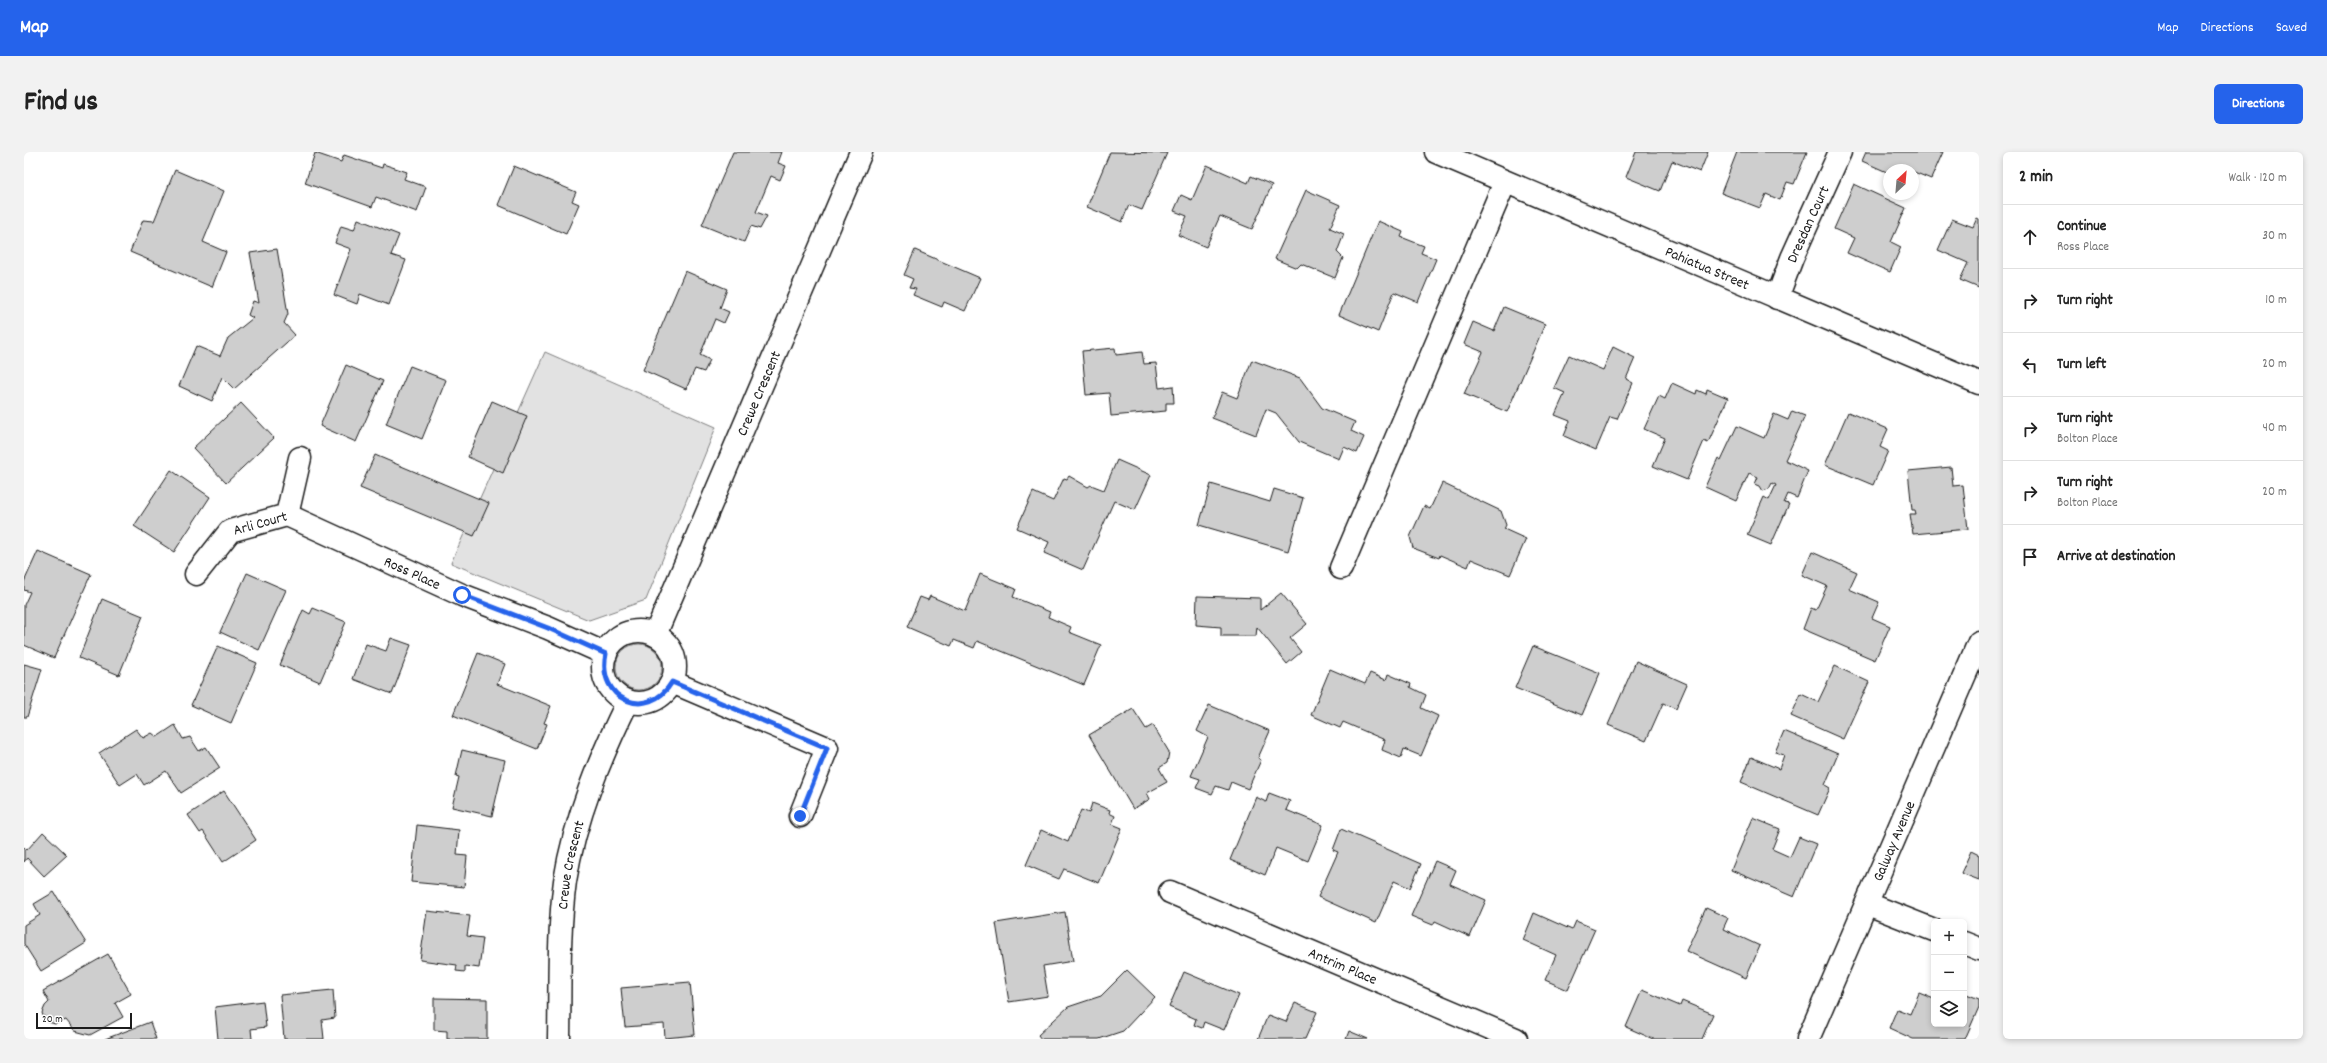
<!DOCTYPE html>
<html lang="en">
<head>
<meta charset="utf-8">
<style>
  :root { --surface:#fff; --page:#f2f2f2; --text:#222; --muted:#767676; --line:#e0e0e0; --accent:#2563eb }
  body { margin:0; font-family:Dekko,sans-serif; background:var(--page); color:var(--text) }
  .controls { position:absolute; right:12px; bottom:12px; display:grid; overflow:hidden; border-radius:6px; box-shadow:0 2px 6px #0003 }
  .controls button { width:36px; height:36px; display:grid; place-items:center; padding:0; border:0; border-bottom:1px solid var(--line); background:var(--surface); color:var(--text); font:20px sans-serif }
  .compass { position:absolute; left:1859px; top:12px; width:36px; height:36px; border-radius:50%; background:var(--surface); box-shadow:0 2px 6px #0003; rotate:26deg }
  .scale { position:absolute; left:12px; bottom:10px; width:96px; box-sizing:border-box; padding-left:4px; border:2px solid #1c1c1c; border-top:0; font-size:11px; line-height:14px; white-space:nowrap; color:#1c1c1c; -webkit-text-stroke:3px #fff; paint-order:stroke }
  .stop { position:absolute; width:12px; height:12px; margin:-9px; border:3px solid #2563eb; border-radius:50%; background:#fff }
  .stop.end { background:#2563eb; border-color:#fff; box-shadow:0 1px 4px #0008 }
  .list { margin:0; padding:0; list-style:none }
  h2 { display:flex; justify-content:space-between; align-items:center; height:52px; margin:0; padding:0 16px; font-size:17px }
  h2 small { font-size:13px; font-weight:400; color:var(--muted) }
  .list li { display:grid; grid-template-columns:26px 1fr auto; gap:12px; align-items:center; box-sizing:border-box; height:64px; padding:0 16px; border-top:1px solid var(--line) }
  .list b { display:block; font-size:15px; white-space:nowrap }
  .list p { margin:0; font-size:13px; white-space:nowrap; color:var(--muted) }
  .list em { font-size:13px; font-style:normal; color:var(--muted) }
  .icon { flex:none; width:22px; height:22px; fill:none; stroke:currentColor; stroke-width:2; stroke-linecap:round; stroke-linejoin:round }
  .map { position:relative; flex:none; width:1955px; height:887px; overflow:hidden; border-radius:6px }
  header { display:flex; align-items:center; gap:24px; box-sizing:border-box; height:56px; padding:0 20px; background:var(--accent); color:#fff }
  header strong { font-size:19px }
  nav { display:flex; gap:22px; margin-inline-start:auto; font-size:14px }
  .intro { display:flex; align-items:center; justify-content:space-between; box-sizing:border-box; height:96px; padding:0 24px }
  h1 { margin:0; font-size:28px }
  .button { padding:10px 18px; border-radius:6px; background:var(--accent); color:#fff; font-size:14px; font-weight:700 }
  main { display:flex; gap:24px; padding:0 24px }
  aside { flex:1; background:var(--surface); border-radius:6px; box-shadow:0 2px 6px #0003 }
  .map>svg:first-child { display:block }
  .green { fill:#e2e2e2; stroke:#7f7f7f }
  .building { fill:#cecece; stroke:#1c1c1c }
  .lines { fill:none; stroke-linecap:round; stroke-linejoin:round }
  .minor-casing { stroke:#1c1c1c; stroke-width:25 }
  .minor { stroke:#fff; stroke-width:22 }
  .route { stroke:#2563eb; stroke-width:5 }
  .labels { text-anchor:middle; stroke-width:3; stroke-linejoin:round; paint-order:stroke }
  .street-label { font-size:15px; fill:#1c1c1c; stroke:#fff }
</style>
</head>
<body>
<header>
<strong>Map</strong>
<nav><a>Map</a><a>Directions</a><a>Saved</a></nav>
</header>
<div class="intro"><h1>Find us</h1><a class="button">Directions</a></div>
<main>
<div class="map">
<svg width="1955" height="887" viewBox="0 0 1955 887">
  <rect width="100%" height="100%" fill="#fff"/>
  <filter id="ink" filterUnits="userSpaceOnUse"><feTurbulence type="fractalNoise" baseFrequency=".025" numOctaves="2"/><feDisplacementMap in="SourceGraphic" scale="8" xChannelSelector="R" yChannelSelector="G"/><feConvolveMatrix kernelMatrix="1 2 1 2 8 2 1 2 1" color-interpolation-filters="sRGB"/></filter>
  <g filter="url(#ink)">
    <g class="green">
      <path d="M521,200L692,275L622,448L565,468L427,411Z"/>
      <circle cx="615" cy="515" r="23"/>
    </g>
    <g class="building">
      <path d="M709,0H758L754,11L762,14L756,28L747,24L732,60L743,64L736,77L727,74L720,90L678,73Z"/>
      <path d="M1086,0L1143,1L1118,58L1105,53L1098,70L1063,55Z"/>
      <path d="M1612,0H1684L1676,20L1648,9L1636,39L1602,25Z"/>
      <path d="M1713,0H1783L1770,32L1763,30L1756,48L1742,42L1736,56L1697,41Z"/>
      <path d="M1842,0H1919L1907,27L1878,15L1877,18H1865V21L1838,9Z"/>
      <path d="M291,1L317,10L320,3L358,16L359,12L383,20L380,27L402,35L393,60L352,45L348,55L281,31Z"/>
      <path d="M1183,13L1224,31L1227,24L1248,33L1228,77L1196,64L1182,95L1154,83L1163,64L1150,59L1157,43L1168,48Z"/>
      <path d="M490,14L552,40L548,49L555,52L542,82L474,53Z"/>
      <path d="M151,18L200,39L179,90L202,100L188,135L106,100L119,68L130,69Z"/>
      <path d="M1830,32L1882,56L1867,90L1877,95L1866,120L1823,101L1830,86L1810,77Z"/>
      <path d="M1282,38L1316,53L1306,76L1320,82L1313,100L1319,106L1311,126L1277,112L1273,116L1251,107Z"/>
      <path d="M1953,66L1955,67V136L1936,128L1944,111L1914,98L1928,67L1949,75Z"/>
      <path d="M334,67L375,83L367,103L382,108L365,153L336,142L333,152L310,143L327,97L311,91L317,74L330,78Z"/>
      <path d="M1354,69L1379,80L1377,85L1400,94L1397,101L1412,107L1394,150L1370,140L1354,180L1315,163Z"/>
      <path d="M253,97L264,162L260,171L271,183L210,237L198,225L188,249L155,234L172,194L196,204L204,186L229,166L224,163L229,149L235,151L226,101Z"/>
      <path d="M891,98L956,126L941,159L920,150L918,155L889,143L892,137L885,136L889,127L880,123Z"/>
      <path d="M661,119L703,137L696,156L705,160L700,171L691,167L676,203L686,208L680,220L671,217L662,237L619,218Z"/>
      <path d="M1480,155L1521,172L1483,260L1440,242L1459,200L1440,192L1449,170L1470,179Z"/>
      <path d="M1589,195L1611,206L1602,227L1609,231L1593,267L1586,265L1572,298L1540,284L1546,269L1531,263L1541,241L1530,236L1545,203L1579,218Z"/>
      <path d="M1091,196L1092,203L1118,200L1120,212L1132,211L1135,236L1149,234L1150,251H1142V259L1087,264L1085,241L1062,243L1058,199Z"/>
      <path d="M1228,208L1276,226L1298,256L1331,270L1327,279L1340,285L1333,301L1320,295L1315,307L1275,290L1252,261L1242,257L1232,283L1188,266L1198,240L1213,246Z"/>
      <path d="M322,213L359,229L332,290L296,274Z"/>
      <path d="M386,214L422,228L398,287L362,272Z"/>
      <path d="M1648,231L1672,242L1673,238L1682,242L1683,237L1704,246L1684,291L1680,289L1663,328L1629,314L1641,286L1620,277L1635,244L1641,247Z"/>
      <path d="M468,249L503,264L479,321L444,305Z"/>
      <path d="M217,251L250,286L202,331L169,296Z"/>
      <path d="M1768,259L1781,264L1761,308L1784,319L1773,346L1764,342L1760,351L1765,352L1747,393L1723,383L1740,345L1745,348L1752,333L1748,331L1745,337L1739,339L1736,334L1731,332L1734,325L1725,321L1712,349L1681,335L1694,306L1697,308L1713,274L1740,286L1750,262L1764,268Z"/>
      <path d="M1824,260L1864,277L1856,295L1864,299L1849,333L1801,313Z"/>
      <path d="M351,303L465,351L450,384L336,336Z"/>
      <path d="M1093,308L1127,323L1111,358L1090,349L1059,418L1020,401L1025,390L993,376L1009,340L1029,349L1040,326L1043,327L1045,324L1064,335L1067,333L1080,338Z"/>
      <path d="M1927,315L1929,334L1939,333L1944,377L1889,382L1886,362H1892L1891,358H1888L1884,319Z"/>
      <path d="M147,318L186,345L150,400L110,374Z"/>
      <path d="M1418,331L1477,359L1482,373L1480,377L1502,387L1486,423L1447,407L1444,415L1416,403L1415,406L1389,396L1386,385L1400,354L1406,357Z"/>
      <path d="M1187,332L1246,350L1250,337L1279,346L1264,399L1175,373Z"/>
      <path d="M14,399L67,422L30,506L0,493V453L6,440L0,438V430Z"/>
      <path d="M1788,400L1833,420L1825,437L1855,450L1848,466L1866,474L1851,508L1779,477L1787,456L1792,458L1803,434L1778,423Z"/>
      <path d="M223,421L262,438L235,498L196,480Z"/>
      <path d="M956,422L992,437L989,445L1026,460L1024,465L1047,475L1045,480L1077,493L1060,533L953,489L950,496L930,488L927,494L883,475L896,445L904,448L906,444L941,459Z"/>
      <path d="M1257,441L1283,472L1266,486L1277,500L1263,512L1233,475L1232,484H1197V475L1172,473L1173,444L1236,446V458Z"/>
      <path d="M78,447L119,464L95,523L55,506Z"/>
      <path d="M289,456L322,470L296,530L256,513L279,458L286,462Z"/>
      <path d="M367,486L387,493L368,542L329,527L342,492L362,499Z"/>
      <path d="M194,494L233,511L207,571L167,553Z"/>
      <path d="M1509,494L1576,521L1558,563L1491,536Z"/>
      <path d="M454,501L481,512L473,532L527,554L520,571L523,572L513,597L429,563Z"/>
      <path d="M1612,509L1663,532L1652,557L1639,551L1622,589L1584,573Z"/>
      <path d="M0,512L18,517L3,565H0Z"/>
      <path d="M1811,514L1845,530L1819,587L1767,564L1777,542L1794,550Z"/>
      <path d="M1306,517L1341,532L1346,521L1362,528L1364,522L1387,532L1386,535L1402,543L1397,556L1414,564L1397,604L1380,597L1377,606L1358,598L1361,588L1319,570L1316,576L1287,563Z"/>
      <path d="M1185,553L1246,579L1234,606L1237,608L1224,637L1207,630L1204,638L1192,634L1188,642L1172,636L1176,627L1167,624L1184,585L1173,579Z"/>
      <path d="M1109,557L1122,577L1129,573L1145,600L1143,611L1135,616L1143,630L1123,641L1126,647L1109,657L1065,583Z"/>
      <path d="M151,573L159,587L166,585L175,599L182,595L196,616L157,641L142,619L120,633L113,622L96,633L75,601L112,577L119,586L128,581L133,585Z"/>
      <path d="M1760,579L1814,602L1801,633L1806,636L1794,663L1717,630L1727,605L1755,617L1760,603L1751,600Z"/>
      <path d="M438,598L481,608L468,664L428,655L435,625L432,624Z"/>
      <path d="M200,639L232,688L199,710L179,679L176,681L164,663Z"/>
      <path d="M1245,641L1266,649L1262,658L1299,673L1284,709L1252,696L1241,723L1206,708L1232,645L1242,650Z"/>
      <path d="M1068,651L1086,658L1085,661L1091,664L1088,672L1098,676L1075,731L1040,717L1035,727L1002,713L1017,678L1044,690L1057,658L1065,661Z"/>
      <path d="M1729,666L1756,677L1748,697L1766,705L1775,685L1792,692L1770,745L1707,718Z"/>
      <path d="M393,673L435,678L433,703L443,704L440,735L387,730Z"/>
      <path d="M1317,677L1397,712L1386,736L1370,729L1352,771L1294,745L1314,700L1309,698Z"/>
      <path d="M19,680L43,703L20,724L3,706L0,710V695L3,698Z"/>
      <path d="M1947,699L1955,703V728L1937,721Z"/>
      <path d="M1411,709L1432,718L1426,732L1462,748L1446,785L1411,769L1409,773L1387,764Z"/>
      <path d="M30,740L62,791L17,819L0,792V773L16,763L10,752Z"/>
      <path d="M1682,756L1704,766L1699,777L1736,794L1722,826L1662,799Z"/>
      <path d="M403,759L446,764L443,784L459,786L455,816L441,814V820L432,819L433,813L396,808Z"/>
      <path d="M1041,760L1049,809L1019,814L1024,844L985,850L972,771Z"/>
      <path d="M1510,761L1548,778L1552,769L1571,777L1544,838L1521,828L1532,803L1499,788Z"/>
      <path d="M84,802L107,842L91,851L99,865L66,883L51,879L42,868L31,872L21,869L18,861L21,854L25,850L19,839Z"/>
      <path d="M1103,818L1131,845L1099,879L1075,887H1017L1014,883L1044,855L1077,844Z"/>
      <path d="M1160,820L1215,843L1200,878L1180,870L1178,876L1170,873L1172,867L1145,855Z"/>
      <path d="M666,830L671,883L641,886L640,872L601,875L597,836Z"/>
      <path d="M309,838L311,866L298,868L300,887H260L256,843Z"/>
      <path d="M1618,838L1656,854L1658,849L1689,862L1678,887H1629L1602,875Z"/>
      <path d="M1895,841L1910,847V872H1940V841L1955,847V855L1941,887H1889L1865,876L1873,857L1886,862Z"/>
      <path d="M410,846L463,847V887H423V879L410,878Z"/>
      <path d="M239,849L242,875L227,877L228,887H194L191,855Z"/>
      <path d="M1271,851L1293,860L1281,887H1234L1244,863L1262,870Z"/>
      <path d="M126,870L132,887H81Z"/>
      <path d="M1325,879L1344,887H1322Z"/>
    </g>
    <g class="lines">
      <defs>
        <g id="minor">
          <path id="s1" d="M1412,0L1955,231"/>
          <path id="s2" d="M1753,146L1768,106L1816,0"/>
          <path id="s3" d="M263,363L438,443L524,476L582,502"/>
          <path d="M1317,416L1481,30"/>
          <path id="s4" d="M172,422L206,379L263,363L276,306"/>
          <circle cx="615" cy="515" r="36"/>
          <path id="s5" d="M631,483L837,0"/>
          <path d="M648,530L803,596L776,664"/>
          <path id="s6" d="M1146,740L1492,887"/>
          <path d="M1844,752L1910,778"/>
          <path d="M1940,791L1955,797"/>
          <path id="s7" d="M535,887C536,835 534,781 541,729C551,666 576,606 604,549"/>
          <path id="s8" d="M1784,887L1955,490"/>
        </g>
      </defs>
      <use href="#minor" class="minor-casing"/>
      <use href="#minor" class="minor"/>
    </g>
  </g>
  <g class="lines" filter="url(#ink)">
    <path class="route" d="M438,443L524,476L582,502C572,548 624,570 648,530L803,596L776,664"/>
  </g>
  <g class="labels">
    <g class="street-label">
      <text dy="5" stroke="none"><textPath href="#s2" startOffset="80">Dresdan Court</textPath></text>
      <text dy="5" stroke="none"><textPath href="#s1" startOffset="295">Pahiatua Street</textPath></text>
      <text dy="5" stroke="none"><textPath href="#s5" startOffset="263">Crewe Crescent</textPath></text>
      <text dy="5" stroke="none"><textPath href="#s4" startOffset="86">Arli Court</textPath></text>
      <text dy="5" stroke="none"><textPath href="#s3" startOffset="138">Ross Place</textPath></text>
      <text dy="5" stroke="none"><textPath href="#s8" startOffset="216">Galway Avenue</textPath></text>
      <text dy="5" stroke="none"><textPath href="#s7" startOffset="175">Crewe Crescent</textPath></text>
      <text dy="5" stroke="none"><textPath href="#s6" startOffset="188">Antrim Place</textPath></text>
    </g>
  </g>
</svg>
<div class="controls">
<button>+</button>
<button>−</button>
<button><svg class="icon" aria-label="layers" viewBox="0 0 24 24"><path d="M12 4l9 5-9 5-9-5zM3 14l9 5 9-5"/></svg></button>
</div>
<svg class="compass" viewBox="-18 -18 36 36"><path d="M0-13l5 13h-10z" fill="#e53935"/><path d="M0 13l5-13h-10z" fill="#767676"/></svg>
<div class="scale">20 m</div>
<div class="stop" style="left:438px;top:443px"></div>
<div class="stop end" style="left:776px;top:664px"></div>
</div>
<aside>
<h2>2 min<small>Walk · 120 m</small></h2>
<ul class="list">
<li><svg class="icon" aria-label="ahead" viewBox="0 0 24 24"><path d="M12 20V5M6 11l6-6 6 6"/></svg><div><b>Continue</b><p>Ross Place</p></div><em>30 m</em></li>
<li><svg class="icon" aria-label="right" viewBox="0 0 24 24"><path d="M7 20v-9h11M14 6l5 5-5 5"/></svg><div><b>Turn right</b></div><em>10 m</em></li>
<li><svg class="icon" aria-label="left" viewBox="0 0 24 24"><path d="M17 20v-9H6M10 6l-5 5 5 5"/></svg><div><b>Turn left</b></div><em>20 m</em></li>
<li><svg class="icon" aria-label="right" viewBox="0 0 24 24"><path d="M7 20v-9h11M14 6l5 5-5 5"/></svg><div><b>Turn right</b><p>Bolton Place</p></div><em>40 m</em></li>
<li><svg class="icon" aria-label="right" viewBox="0 0 24 24"><path d="M7 20v-9h11M14 6l5 5-5 5"/></svg><div><b>Turn right</b><p>Bolton Place</p></div><em>20 m</em></li>
<li><svg class="icon" aria-label="arrive" viewBox="0 0 24 24"><path d="M6 21V4h12l-3 4 3 4H6"/></svg><div><b>Arrive at destination</b></div></li>
</ul>
</aside>
</main>
</body>
</html>
